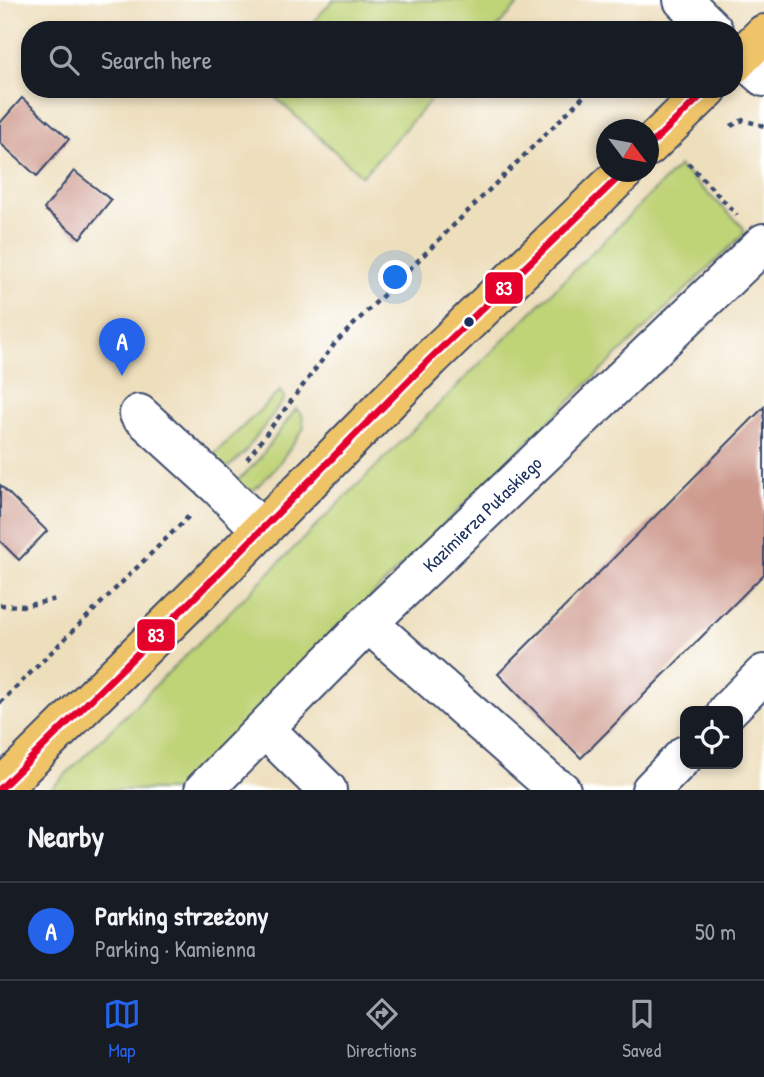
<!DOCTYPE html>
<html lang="en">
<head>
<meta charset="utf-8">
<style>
  :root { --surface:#171b24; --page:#20242c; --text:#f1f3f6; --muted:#9ea1a6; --line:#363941; --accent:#2563eb }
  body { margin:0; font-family:"Patrick Hand",sans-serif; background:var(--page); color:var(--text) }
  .controls { position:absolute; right:21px; bottom:21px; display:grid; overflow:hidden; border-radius:14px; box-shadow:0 4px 10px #0003 }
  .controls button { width:63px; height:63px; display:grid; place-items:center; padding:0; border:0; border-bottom:2px solid var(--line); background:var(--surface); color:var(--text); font:35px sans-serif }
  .compass { position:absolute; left:596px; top:119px; width:63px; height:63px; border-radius:50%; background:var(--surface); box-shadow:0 4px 10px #0003; rotate:122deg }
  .you { position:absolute; left:396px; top:278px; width:24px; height:24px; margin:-18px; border:5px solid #fff; border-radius:50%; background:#1a73e8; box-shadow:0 0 0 10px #1a73e833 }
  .badge { display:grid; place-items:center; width:46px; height:46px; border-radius:50%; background:var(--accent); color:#fff; font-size:23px; font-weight:700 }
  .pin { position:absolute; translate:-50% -58px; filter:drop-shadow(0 2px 4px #0008) }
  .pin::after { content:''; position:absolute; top:37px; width:24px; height:21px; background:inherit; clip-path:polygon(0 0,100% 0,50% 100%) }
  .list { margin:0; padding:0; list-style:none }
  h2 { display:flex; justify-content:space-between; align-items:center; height:91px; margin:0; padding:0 28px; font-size:30px }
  h2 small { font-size:23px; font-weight:400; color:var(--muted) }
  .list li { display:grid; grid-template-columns:46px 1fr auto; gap:21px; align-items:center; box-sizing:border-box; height:98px; padding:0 28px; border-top:2px solid var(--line) }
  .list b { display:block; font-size:26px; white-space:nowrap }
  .list p { margin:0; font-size:23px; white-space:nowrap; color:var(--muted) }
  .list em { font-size:23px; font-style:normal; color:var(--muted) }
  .icon { flex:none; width:38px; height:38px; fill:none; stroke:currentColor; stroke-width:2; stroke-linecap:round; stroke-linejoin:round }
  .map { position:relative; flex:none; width:764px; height:790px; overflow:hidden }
  .search { position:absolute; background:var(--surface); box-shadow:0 4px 10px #0003; left:21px; right:21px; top:21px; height:77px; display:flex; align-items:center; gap:18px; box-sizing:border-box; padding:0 24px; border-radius:28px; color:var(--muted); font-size:26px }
  .sheet { height:189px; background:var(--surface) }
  nav { display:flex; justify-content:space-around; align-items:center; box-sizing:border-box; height:98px; border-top:2px solid var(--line); background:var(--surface); font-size:19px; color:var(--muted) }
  nav a { display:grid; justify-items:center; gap:4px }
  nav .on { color:var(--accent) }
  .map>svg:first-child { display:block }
  .green { fill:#bfd377; stroke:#6d816a; stroke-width:2 }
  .building { fill:#ce9a8d }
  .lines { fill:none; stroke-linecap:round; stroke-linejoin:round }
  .minor-casing { stroke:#3a496c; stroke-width:42 }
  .major-casing { stroke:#3a496c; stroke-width:42 }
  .path { stroke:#3a496c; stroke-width:4.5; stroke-dasharray:5 5; stroke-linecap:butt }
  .minor { stroke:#fff; stroke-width:38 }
  .major { stroke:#efc469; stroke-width:38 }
  .bus-1-casing { stroke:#fff; stroke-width:12 }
  .bus-1 { stroke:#e4002b; stroke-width:7 }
  .bus-dot { fill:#1b2f5e; stroke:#fff; stroke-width:2.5 }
  .labels { text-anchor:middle; stroke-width:5; stroke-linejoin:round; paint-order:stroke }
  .street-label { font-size:19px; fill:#1b2f5e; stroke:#fff }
  .line-badge { stroke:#fff; stroke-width:2.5 }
  .badge-label { font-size:19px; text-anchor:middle; font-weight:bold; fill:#fff }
</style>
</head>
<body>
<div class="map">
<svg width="764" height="790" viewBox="0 0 764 790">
  <rect width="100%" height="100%" fill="#fff"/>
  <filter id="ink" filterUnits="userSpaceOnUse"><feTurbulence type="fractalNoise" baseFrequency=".0143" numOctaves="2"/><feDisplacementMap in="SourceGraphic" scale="14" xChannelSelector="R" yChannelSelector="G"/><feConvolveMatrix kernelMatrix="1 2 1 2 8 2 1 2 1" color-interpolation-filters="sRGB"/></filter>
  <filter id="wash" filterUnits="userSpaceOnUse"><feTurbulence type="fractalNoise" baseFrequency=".00686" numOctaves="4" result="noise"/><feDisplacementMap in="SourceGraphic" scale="28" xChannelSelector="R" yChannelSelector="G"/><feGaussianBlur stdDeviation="1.57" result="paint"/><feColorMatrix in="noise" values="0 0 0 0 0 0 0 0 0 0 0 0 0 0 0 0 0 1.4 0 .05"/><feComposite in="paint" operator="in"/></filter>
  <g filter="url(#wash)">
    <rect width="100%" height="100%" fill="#eddebc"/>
    <g class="green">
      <path d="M333,0H522L495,30H306Z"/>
      <path d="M266,89H441L362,176Z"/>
      <path d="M679,166L743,227L744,234C552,416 364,601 179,790H50Z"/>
      <path d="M280,391L285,398L244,453L220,475L207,461Z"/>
      <path d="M296,409L302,414L304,428L277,466L254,490L232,486L256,463Z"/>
    </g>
    <g id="blocks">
      <g class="building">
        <path d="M22,98L69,139L37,176L0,143V123Z"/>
        <path d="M74,171L111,200L80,238L44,209Z"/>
        <path d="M764,407V574L581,758L498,674Z"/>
        <path d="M0,485L47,531L19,560L0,541Z"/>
      </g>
    </g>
  </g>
  <g filter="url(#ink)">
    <use href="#blocks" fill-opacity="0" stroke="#3a496c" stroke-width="2"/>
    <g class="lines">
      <defs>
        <g id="minor">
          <path d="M683,0L713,30"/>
          <path d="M734,51L764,77"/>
          <path d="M139,414L219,487L261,529"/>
          <path d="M368,623L551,784L561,790"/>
          <path d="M727,711L764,674"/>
          <path d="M265,729L327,790"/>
          <path d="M204,790L368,623L764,243"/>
          <path d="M651,790L685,755"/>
        </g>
        <g id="major">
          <path d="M734,64L764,34"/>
          <path d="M648,147L708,89"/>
          <path d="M0,789L197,595L430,359L624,172"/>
        </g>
      </defs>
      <use href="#minor" class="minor-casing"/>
      <use href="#major" class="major-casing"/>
      <g class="path">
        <path d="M642,30L651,20"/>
        <path d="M731,126L743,120L764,126"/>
        <path d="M688,163L737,215"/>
        <path d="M247,459L336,342L591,89"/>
        <path d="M0,605L24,606L57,599"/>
        <path d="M0,703L191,514"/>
      </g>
      <use href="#minor" class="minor"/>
      <use href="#major" class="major"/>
      <defs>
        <g id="bus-1">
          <path d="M648,147L708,89"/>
          <path d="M0,789L197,595L430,359L624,172"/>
        </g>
      </defs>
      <use href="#bus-1" class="bus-1-casing"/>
      <use href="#bus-1" class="bus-1"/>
    </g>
  </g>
  <circle class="bus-dot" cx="469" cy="322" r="6"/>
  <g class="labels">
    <g class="street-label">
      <text transform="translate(482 514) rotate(-44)" y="7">Kazimierza Pułaskiego</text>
    </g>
  </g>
  <g class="line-badge">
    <rect x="484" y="271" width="40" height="34" rx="7" fill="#e4002b"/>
    <rect x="136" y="618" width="40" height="34" rx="7" fill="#e4002b"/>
  </g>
  <g class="badge-label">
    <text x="504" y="295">83</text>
    <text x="156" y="642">83</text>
  </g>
</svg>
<div class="controls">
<button><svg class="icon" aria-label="locate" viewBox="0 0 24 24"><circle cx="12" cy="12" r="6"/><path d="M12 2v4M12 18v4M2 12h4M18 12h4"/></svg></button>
</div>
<svg class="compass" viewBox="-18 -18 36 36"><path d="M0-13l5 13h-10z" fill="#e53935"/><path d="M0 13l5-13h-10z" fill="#9ea1a6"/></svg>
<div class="you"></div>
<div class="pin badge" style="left:122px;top:376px">A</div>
<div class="search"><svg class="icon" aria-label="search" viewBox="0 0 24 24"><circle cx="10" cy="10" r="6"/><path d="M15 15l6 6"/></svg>Search here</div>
</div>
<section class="sheet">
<h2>Nearby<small></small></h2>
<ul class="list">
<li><span class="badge">A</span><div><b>Parking strzeżony</b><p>Parking · Kamienna</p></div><em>50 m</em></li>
</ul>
</section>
<nav>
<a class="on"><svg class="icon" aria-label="map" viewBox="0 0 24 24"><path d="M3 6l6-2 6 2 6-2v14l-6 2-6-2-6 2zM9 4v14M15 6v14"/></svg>Map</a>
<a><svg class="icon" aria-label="directions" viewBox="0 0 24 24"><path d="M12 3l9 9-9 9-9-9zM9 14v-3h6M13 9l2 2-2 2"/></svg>Directions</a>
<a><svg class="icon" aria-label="saved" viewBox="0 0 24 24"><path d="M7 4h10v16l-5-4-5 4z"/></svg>Saved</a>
</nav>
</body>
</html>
